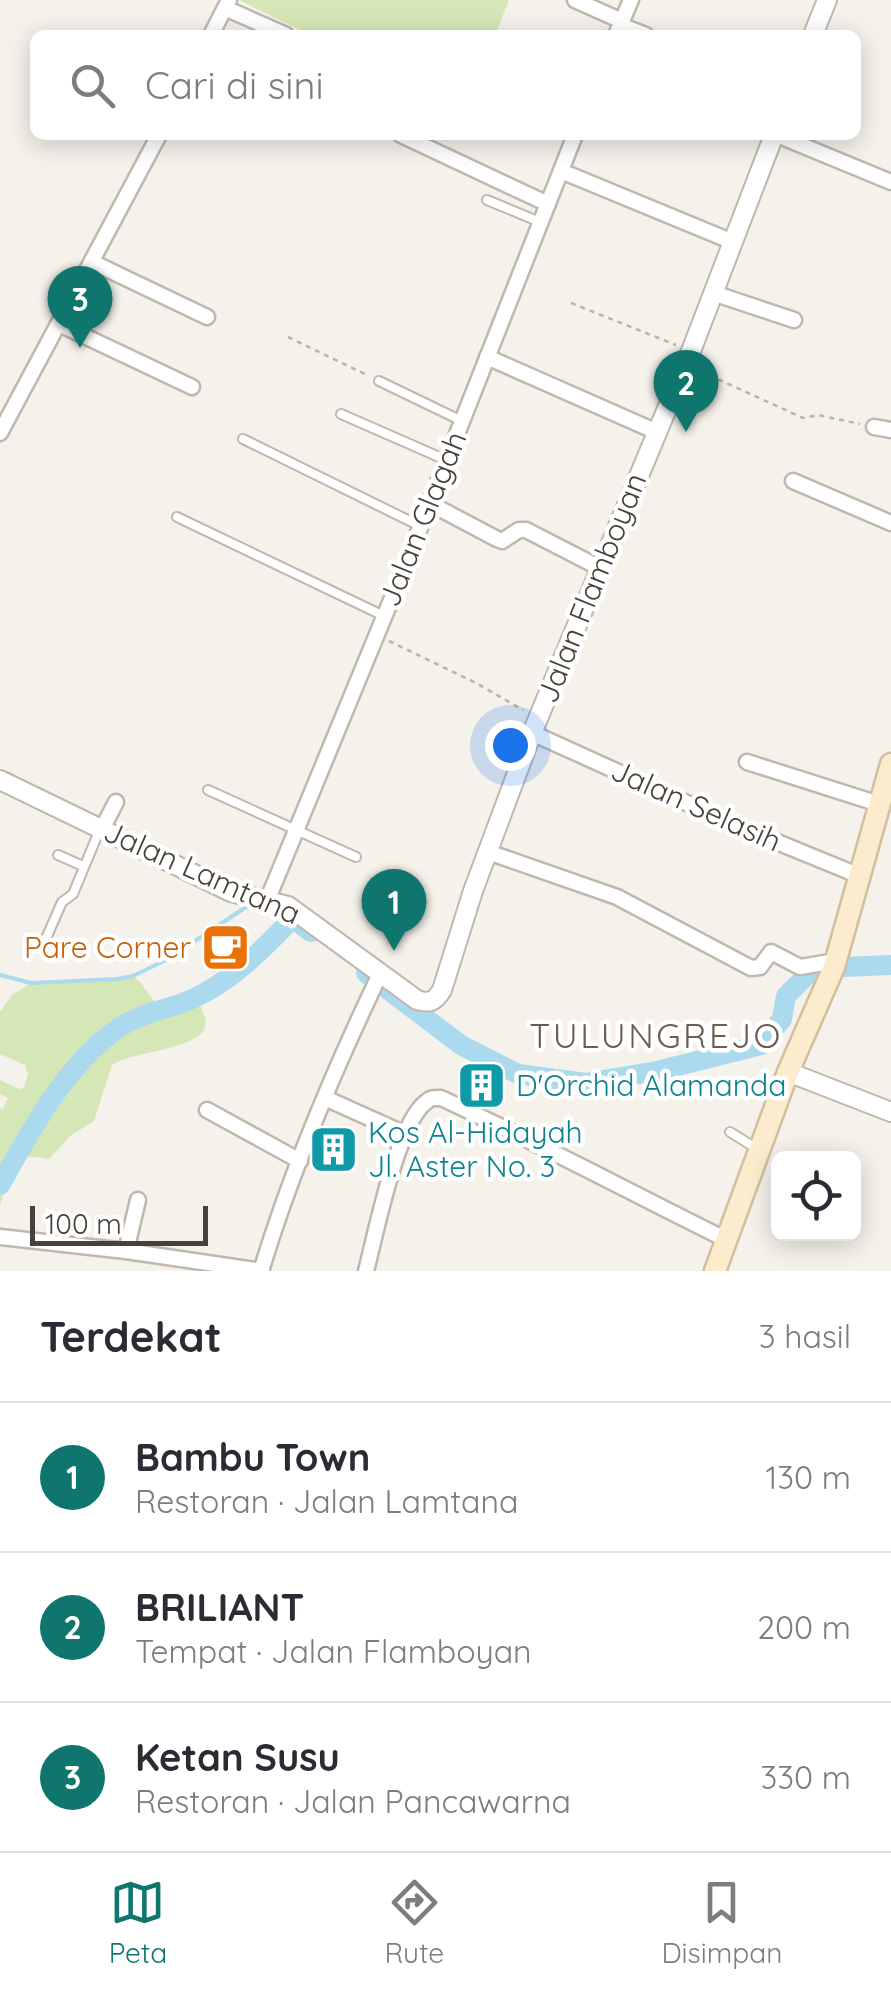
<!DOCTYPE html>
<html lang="id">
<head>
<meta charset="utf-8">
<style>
  :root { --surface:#fff; --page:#f2f2f3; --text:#2b2b33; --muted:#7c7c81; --line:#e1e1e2; --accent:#0f766e }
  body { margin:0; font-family:Quicksand,sans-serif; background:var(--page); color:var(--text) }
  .controls { position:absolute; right:30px; bottom:30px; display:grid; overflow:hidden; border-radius:15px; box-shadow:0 5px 25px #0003 }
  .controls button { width:90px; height:90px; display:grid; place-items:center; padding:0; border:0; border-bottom:2px solid var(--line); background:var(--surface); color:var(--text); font:50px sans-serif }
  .scale { position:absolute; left:30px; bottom:25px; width:178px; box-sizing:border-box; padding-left:10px; border:5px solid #494139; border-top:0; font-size:28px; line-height:35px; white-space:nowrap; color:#494139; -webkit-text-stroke:8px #fff; paint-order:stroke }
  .you { position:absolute; left:510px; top:745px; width:35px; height:35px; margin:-25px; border:8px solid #fff; border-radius:50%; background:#1a73e8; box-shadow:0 0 0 15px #1a73e833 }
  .badge { display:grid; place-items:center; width:65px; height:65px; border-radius:50%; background:var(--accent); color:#fff; font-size:32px; font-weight:700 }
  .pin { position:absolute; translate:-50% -82px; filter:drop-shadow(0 2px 5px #0008) }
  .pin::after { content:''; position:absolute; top:52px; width:35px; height:30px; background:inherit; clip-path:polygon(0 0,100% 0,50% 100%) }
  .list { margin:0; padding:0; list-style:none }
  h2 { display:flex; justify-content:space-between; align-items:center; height:130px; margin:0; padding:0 40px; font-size:42px }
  h2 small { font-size:32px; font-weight:400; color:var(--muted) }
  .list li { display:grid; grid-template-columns:65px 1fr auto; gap:30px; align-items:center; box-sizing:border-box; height:150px; padding:0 40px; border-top:2px solid var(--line) }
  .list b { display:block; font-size:38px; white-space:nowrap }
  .list p { margin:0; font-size:32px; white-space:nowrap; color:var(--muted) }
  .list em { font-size:32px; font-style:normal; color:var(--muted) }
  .icon { flex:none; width:55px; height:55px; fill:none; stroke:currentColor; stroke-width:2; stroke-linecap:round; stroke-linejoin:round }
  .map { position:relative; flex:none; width:891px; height:1271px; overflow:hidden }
  .search { position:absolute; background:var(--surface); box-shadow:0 5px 25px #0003; left:30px; right:30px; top:30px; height:110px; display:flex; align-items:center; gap:25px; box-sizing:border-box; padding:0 35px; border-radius:15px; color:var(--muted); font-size:38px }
  .sheet { height:580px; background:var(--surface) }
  nav { display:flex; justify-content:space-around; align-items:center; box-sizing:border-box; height:140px; border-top:2px solid var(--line); background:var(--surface); font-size:28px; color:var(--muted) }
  nav a { display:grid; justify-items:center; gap:5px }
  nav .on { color:var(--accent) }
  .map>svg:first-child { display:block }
  .green { fill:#d5e7b6 }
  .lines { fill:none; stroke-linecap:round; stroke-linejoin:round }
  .stream { stroke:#abd9ee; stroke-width:4 }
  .river { stroke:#abd9ee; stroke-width:20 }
  .service-casing { stroke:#c0b8ae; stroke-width:12 }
  .minor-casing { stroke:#c0b8ae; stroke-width:19 }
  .tertiary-casing { stroke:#c0b8ae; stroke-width:22 }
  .secondary-casing { stroke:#d2bf9d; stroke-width:25 }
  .path { stroke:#c1b2a0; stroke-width:2.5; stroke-dasharray:5 5; stroke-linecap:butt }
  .service { stroke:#fff; stroke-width:8 }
  .minor { stroke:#fff; stroke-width:14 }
  .tertiary { stroke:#fff; stroke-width:18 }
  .secondary { stroke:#fceccd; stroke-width:20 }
  .labels { text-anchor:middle; stroke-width:9; stroke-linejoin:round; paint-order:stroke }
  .street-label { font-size:30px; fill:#494139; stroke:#fff }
  .food-label { font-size:30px; fill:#c56008; stroke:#fff; text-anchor:end }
  .culture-label { font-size:30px; fill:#0d838f; stroke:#fff; text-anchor:start }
  .quarter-label { font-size:35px; letter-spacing:2.5px; fill:#6b5e51; stroke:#fff }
</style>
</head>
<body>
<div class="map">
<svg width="891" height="1271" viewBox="0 0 891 1271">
  <rect width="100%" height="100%" fill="#f5f1eb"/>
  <g class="green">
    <path d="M239,0H509L495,35H310Z"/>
    <path d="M133,976L140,982L160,1009L196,997C200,1006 208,1018 205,1027C198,1050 132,1051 112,1065L94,1121L70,1136L49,1159C41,1158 30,1155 23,1159C11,1166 4,1193 0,1206V1108L3,1109L8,1098L0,1094V1080L19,1089L24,1088L28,1074L25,1065L0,1054V1012L12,995L31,983L117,979Z"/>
  </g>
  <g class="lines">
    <path class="stream" d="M0,975L31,983L117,979L133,976L168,959L246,907L265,908"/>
    <g class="river">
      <path d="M366,973L461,1045L518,1074L586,1083L657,1071L761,1045L782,1019L786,996L808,974L843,967L891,965"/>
      <path d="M0,1185C32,1129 66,1064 120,1027C142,1012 168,1010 192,999C231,982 264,948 293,918L311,932"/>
    </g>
    <defs>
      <g id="service">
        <path d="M487,200L540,222"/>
        <path d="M379,381L462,421"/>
        <path d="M341,414L446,460"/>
        <path d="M243,439L420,526"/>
        <path d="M177,517L384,616"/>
        <path d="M208,790L356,857"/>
        <path d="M58,855L83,866"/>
        <path d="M44,943L62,902L73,894L100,829"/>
        <path d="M730,1132L759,1150"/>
      </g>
      <g id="minor">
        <path d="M575,0L622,21"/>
        <path d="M225,8L286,35"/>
        <path d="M620,25L646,35"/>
        <path d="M211,35L229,0"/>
        <path d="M616,35L631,0"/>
        <path d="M401,135L548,204"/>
        <path d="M777,135L891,182"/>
        <path d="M561,171L733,242"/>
        <path d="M92,262L207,317"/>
        <path d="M713,293L794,320"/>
        <path d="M59,324L192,387"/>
        <path d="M487,357L657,432"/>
        <path d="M874,427L891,430"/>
        <path d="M0,433L159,135"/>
        <path d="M793,481L891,523"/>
        <path d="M429,503L497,539L502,541L519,530H526L600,568"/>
        <path d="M532,733L733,824L860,876"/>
        <path d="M747,762L879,804"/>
        <path d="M102,829L116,802"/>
        <path d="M488,852L617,897L751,968L760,967L771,952L800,967L836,961"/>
        <path d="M267,901L401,576L575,135"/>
        <path d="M325,1098L405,1134"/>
        <path d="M207,1110L300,1161"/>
        <path d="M0,1237L126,1251L262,1271"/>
        <path d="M126,1251L138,1200"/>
        <path d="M261,1271C292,1169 334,1070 380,974"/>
        <path d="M366,1271C376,1233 397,1124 426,1102C432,1097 433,1098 441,1098C538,1143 632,1193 727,1240"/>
      </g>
      <g id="tertiary">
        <path d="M813,35L827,0"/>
        <path d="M0,780L231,892L288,906L417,1000C430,1004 435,1001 442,990L473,891L532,733L691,351L774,135"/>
        <path d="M788,1072L891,1112"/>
      </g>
      <path id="secondary" d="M715,1271L788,1072L834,967L891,764"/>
    </defs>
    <use href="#service" class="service-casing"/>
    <use href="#minor" class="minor-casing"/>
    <use href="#tertiary" class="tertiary-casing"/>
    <use href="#secondary" class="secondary-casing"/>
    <g class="path">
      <path d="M571,303L676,345"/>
      <path d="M288,337L369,376"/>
      <path d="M700,371L803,418L818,415L860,424"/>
      <path d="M389,641L476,683L523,710"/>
    </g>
    <use href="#service" class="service"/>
    <use href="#minor" class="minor"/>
    <use href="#tertiary" class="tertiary"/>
    <use href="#secondary" class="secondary"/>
  </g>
  <defs>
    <symbol id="cafe-square" viewBox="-11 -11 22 22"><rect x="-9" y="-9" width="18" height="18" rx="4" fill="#e8710a" stroke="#fff"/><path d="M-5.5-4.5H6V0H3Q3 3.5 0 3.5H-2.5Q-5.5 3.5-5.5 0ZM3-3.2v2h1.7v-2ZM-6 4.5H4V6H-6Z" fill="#fff"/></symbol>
    <symbol id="building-square" viewBox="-11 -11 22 22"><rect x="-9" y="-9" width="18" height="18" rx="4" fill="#0f9aa8" stroke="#fff"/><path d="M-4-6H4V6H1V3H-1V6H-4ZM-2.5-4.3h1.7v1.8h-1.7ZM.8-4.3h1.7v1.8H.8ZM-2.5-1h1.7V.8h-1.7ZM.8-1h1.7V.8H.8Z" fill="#fff"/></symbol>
  </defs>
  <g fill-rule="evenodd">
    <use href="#cafe-square" x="198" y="920" width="55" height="55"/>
    <use href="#building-square" x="454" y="1058" width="55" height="55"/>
    <use href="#building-square" x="306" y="1122" width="55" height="55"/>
  </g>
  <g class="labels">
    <g class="street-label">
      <text transform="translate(423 519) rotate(-68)" y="10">Jalan Glagah</text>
      <text transform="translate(592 588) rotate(-68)" y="10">Jalan Flamboyan</text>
      <text transform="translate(696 806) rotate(24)" y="10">Jalan Selasih</text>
      <text transform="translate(202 873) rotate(24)" y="10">Jalan Lamtana</text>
    </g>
    <g class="food-label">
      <text x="191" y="958">Pare Corner</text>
    </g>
    <g class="culture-label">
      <text x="516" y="1096">D'Orchid Alamanda</text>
      <text x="368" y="1143">Kos Al-Hidayah<tspan x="368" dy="34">Jl. Aster No. 3</tspan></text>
    </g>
    <g class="quarter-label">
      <text x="656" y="1048">TULUNGREJO</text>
    </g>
  </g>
</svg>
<div class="controls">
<button><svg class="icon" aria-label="locate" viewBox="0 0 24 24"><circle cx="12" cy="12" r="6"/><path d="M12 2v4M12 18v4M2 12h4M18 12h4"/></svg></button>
</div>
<div class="scale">100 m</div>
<div class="you"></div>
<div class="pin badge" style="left:394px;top:951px">1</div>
<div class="pin badge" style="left:686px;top:432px">2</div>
<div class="pin badge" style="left:80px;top:348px">3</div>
<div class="search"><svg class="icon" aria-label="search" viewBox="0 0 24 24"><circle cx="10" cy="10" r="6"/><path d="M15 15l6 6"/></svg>Cari di sini</div>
</div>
<section class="sheet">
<h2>Terdekat<small>3 hasil</small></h2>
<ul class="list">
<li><span class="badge">1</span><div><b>Bambu Town</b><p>Restoran · Jalan Lamtana</p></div><em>130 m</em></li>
<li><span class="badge">2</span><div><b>BRILIANT</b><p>Tempat · Jalan Flamboyan</p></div><em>200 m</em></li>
<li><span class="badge">3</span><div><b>Ketan Susu</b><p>Restoran · Jalan Pancawarna</p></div><em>330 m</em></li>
</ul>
</section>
<nav>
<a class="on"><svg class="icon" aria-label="map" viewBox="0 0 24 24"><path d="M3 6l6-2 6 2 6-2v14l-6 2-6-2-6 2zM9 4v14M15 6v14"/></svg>Peta</a>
<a><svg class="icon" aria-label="directions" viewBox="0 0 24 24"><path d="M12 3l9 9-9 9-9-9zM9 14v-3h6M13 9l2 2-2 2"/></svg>Rute</a>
<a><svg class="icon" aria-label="saved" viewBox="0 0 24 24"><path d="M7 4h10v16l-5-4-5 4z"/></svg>Disimpan</a>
</nav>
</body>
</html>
